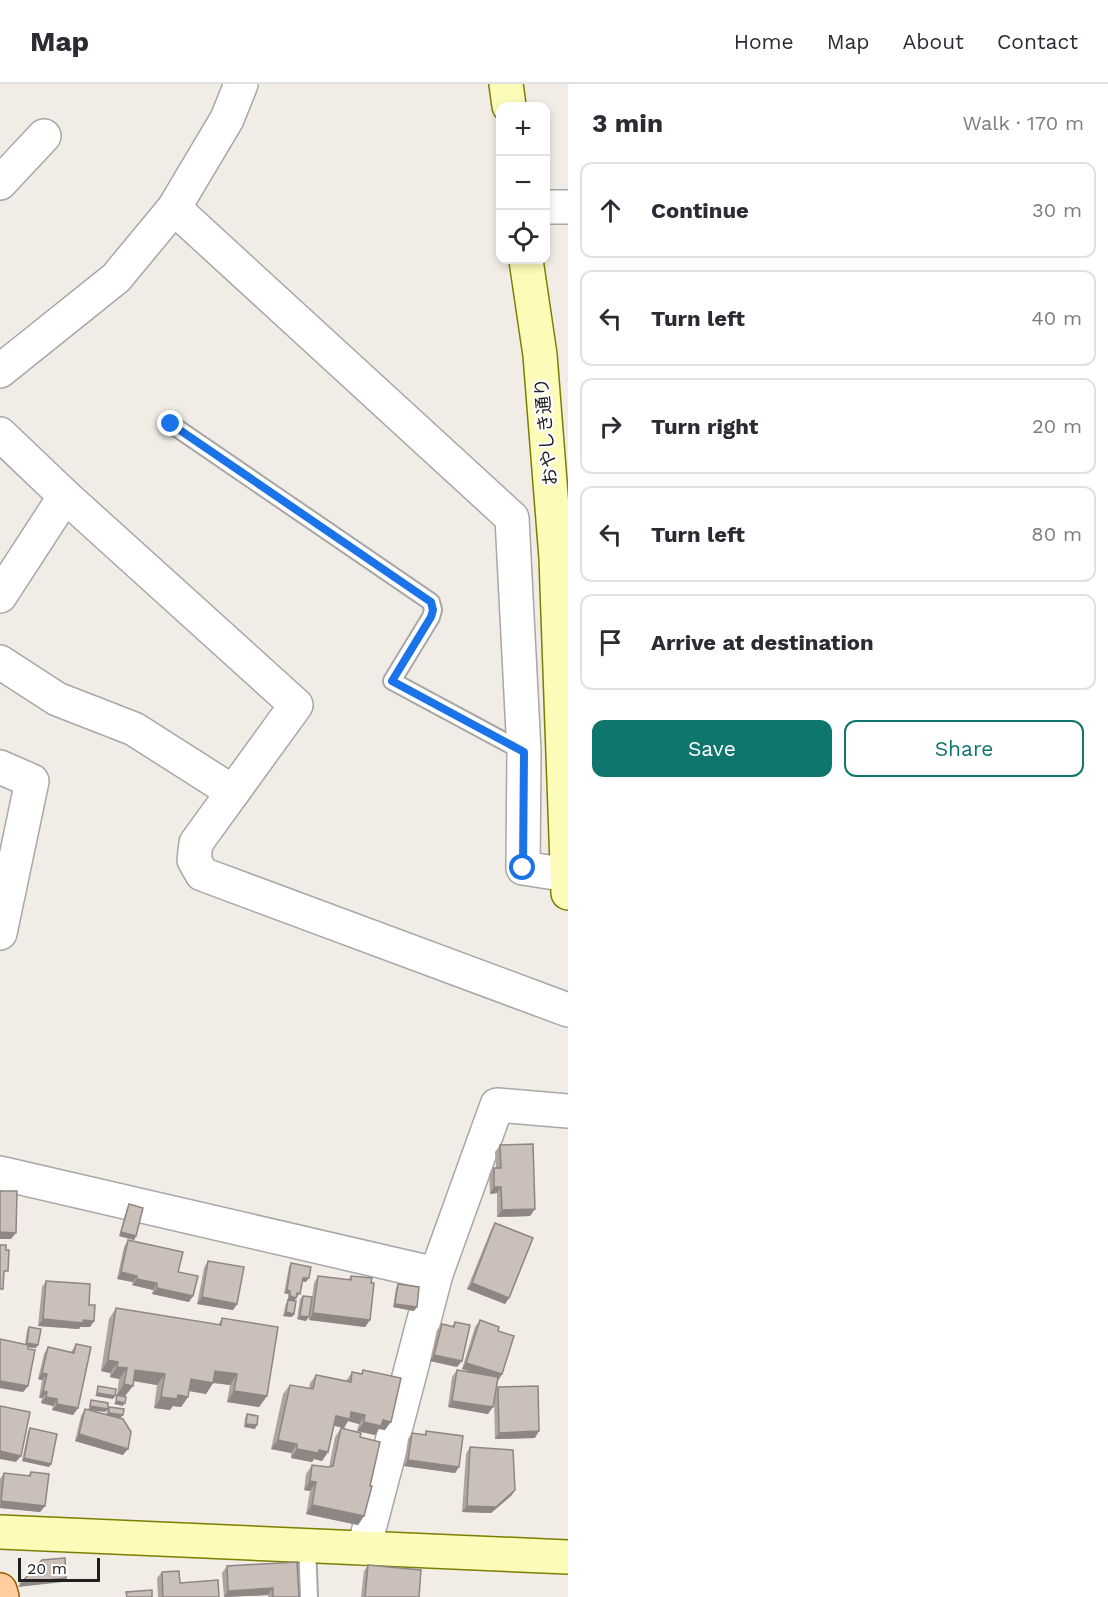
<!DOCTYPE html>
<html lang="en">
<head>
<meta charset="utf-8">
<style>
  :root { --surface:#fff; --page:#f7f7f7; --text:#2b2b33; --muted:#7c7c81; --line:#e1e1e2; --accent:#0f766e }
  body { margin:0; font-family:"Work Sans","Noto Sans JP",sans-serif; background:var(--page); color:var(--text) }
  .controls { position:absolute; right:18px; top:18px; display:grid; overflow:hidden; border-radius:12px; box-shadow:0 3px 9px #0003 }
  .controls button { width:54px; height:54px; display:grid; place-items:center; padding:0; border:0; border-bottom:2px solid var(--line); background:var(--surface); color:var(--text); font:30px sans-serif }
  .scale { position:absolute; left:18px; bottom:15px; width:82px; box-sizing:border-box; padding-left:6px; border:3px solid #202020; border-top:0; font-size:16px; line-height:21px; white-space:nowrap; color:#202020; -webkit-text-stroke:4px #fff; paint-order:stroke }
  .stop { position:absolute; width:18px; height:18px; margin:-14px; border:4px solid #1a73e8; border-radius:50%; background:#fff }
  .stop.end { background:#1a73e8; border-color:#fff; box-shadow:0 2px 6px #0008 }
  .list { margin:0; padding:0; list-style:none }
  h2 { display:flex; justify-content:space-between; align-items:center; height:78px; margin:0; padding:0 24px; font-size:26px }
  h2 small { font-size:20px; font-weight:400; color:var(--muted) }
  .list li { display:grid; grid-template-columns:39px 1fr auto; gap:18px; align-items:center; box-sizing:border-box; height:96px; margin:0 12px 12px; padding:0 12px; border:2px solid var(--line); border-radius:12px }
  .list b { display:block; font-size:22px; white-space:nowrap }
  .list em { font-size:20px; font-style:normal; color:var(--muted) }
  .actions { display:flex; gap:12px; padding:18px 24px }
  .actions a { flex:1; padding:14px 0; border:2px solid var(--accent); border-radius:12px; text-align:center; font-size:21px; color:var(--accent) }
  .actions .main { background:var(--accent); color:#fff }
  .icon { flex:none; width:33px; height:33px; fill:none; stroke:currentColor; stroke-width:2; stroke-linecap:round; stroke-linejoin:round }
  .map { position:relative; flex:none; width:568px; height:1513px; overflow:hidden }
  header { display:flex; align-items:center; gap:36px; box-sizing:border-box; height:84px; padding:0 30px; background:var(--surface); border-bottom:2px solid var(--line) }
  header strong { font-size:28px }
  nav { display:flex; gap:33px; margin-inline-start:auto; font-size:21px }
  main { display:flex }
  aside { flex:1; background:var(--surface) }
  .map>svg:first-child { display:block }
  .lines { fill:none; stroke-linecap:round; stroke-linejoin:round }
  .lane-casing { stroke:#a7a7a7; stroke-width:20 }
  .street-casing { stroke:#a7a7a7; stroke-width:36 }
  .secondary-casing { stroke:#7b7f00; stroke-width:36 }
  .primary-casing { stroke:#9d5c00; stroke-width:36 }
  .lane { stroke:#fff; stroke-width:16 }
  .street { stroke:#fff; stroke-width:33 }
  .secondary { stroke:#fdfbb8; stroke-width:33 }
  .primary { stroke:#ffcd9e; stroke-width:33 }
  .wall { fill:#aea49f }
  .shaded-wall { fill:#8d8682 }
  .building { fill:#cabfb9; stroke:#8d8682; stroke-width:1.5 }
  .route { stroke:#1a73e8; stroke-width:8 }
  .labels { text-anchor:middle; stroke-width:4.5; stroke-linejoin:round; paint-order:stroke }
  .street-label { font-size:18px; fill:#202020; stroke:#fff }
</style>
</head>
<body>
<header>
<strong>Map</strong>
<nav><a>Home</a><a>Map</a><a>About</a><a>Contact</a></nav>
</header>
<main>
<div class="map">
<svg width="568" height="1513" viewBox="0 0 568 1513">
  <rect width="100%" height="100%" fill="#f1ede6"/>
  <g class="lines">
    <defs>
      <g id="lane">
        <path d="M171,340L431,518L433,526L431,533L392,597L524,668"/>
        <path d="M307,1461L309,1513"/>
      </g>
      <g id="street">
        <path d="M0,99L44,52"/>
        <path d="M546,123H568"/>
        <path d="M174,124L512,434L524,668L523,784L568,791"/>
        <path d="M0,287L116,194L174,124L227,35L241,0"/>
        <path d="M0,350L65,412L296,621L196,759L194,776L202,790L568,926"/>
        <path d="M0,512L65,412"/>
        <path d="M0,578L57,615L134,645L233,708"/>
        <path d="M0,683L32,697L0,849"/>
        <path d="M0,1089L436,1190"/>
        <path d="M364,1464L436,1190L497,1021L568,1027"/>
      </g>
      <g id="secondary">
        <path d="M506,0L509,22"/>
        <path d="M526,176L540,271L556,474L568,809"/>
        <path d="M0,1448L568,1473"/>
      </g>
      <path id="primary" d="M0,1506L2,1513"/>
    </defs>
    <use href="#lane" class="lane-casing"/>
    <use href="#street" class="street-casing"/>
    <use href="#secondary" class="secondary-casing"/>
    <use href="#primary" class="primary-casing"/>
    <use href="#lane" class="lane"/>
    <use href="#street" class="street"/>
    <use href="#secondary" class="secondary"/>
    <use href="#primary" class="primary"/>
  </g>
  <g class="wall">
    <path d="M500,1061L535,1125L530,1132L497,1133V1109L490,1110L489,1090L494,1084H496L495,1068Z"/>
    <path d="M129,1120L136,1152L134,1156L119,1152L127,1124Z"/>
    <path d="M495,1139L509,1214L505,1220L467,1205L491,1146Z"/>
    <path d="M128,1156L178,1188L189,1218L152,1210L153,1206L132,1201L133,1198L117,1195L124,1163Z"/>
    <path d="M208,1177L237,1220L233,1226L197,1220L204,1184Z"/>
    <path d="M291,1179L306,1198L302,1197L298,1213H297L294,1217V1230L292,1233L283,1232L286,1219L288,1216V1210L284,1209L289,1183Z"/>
    <path d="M318,1192L348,1196L351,1192L371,1199L370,1236L365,1243L309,1236L314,1199Z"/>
    <path d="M46,1197L89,1221L94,1237L90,1243H80L79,1245L38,1242L42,1203Z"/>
    <path d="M398,1200L414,1227L393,1223L396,1204Z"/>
    <path d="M303,1212L306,1237L297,1235L300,1215Z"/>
    <path d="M116,1224L218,1241L222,1234L267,1312L259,1323L227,1318L230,1301L213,1299L206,1310L189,1307L188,1313L181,1323L173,1322L170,1326L154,1324L157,1301L133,1297L125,1312L117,1311L119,1295L110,1293V1289L101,1287L109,1235Z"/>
    <path d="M480,1236L498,1297L496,1306L498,1303L535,1354L495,1355L494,1317L488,1330L448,1323L452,1293L457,1286L474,1289L462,1285L475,1243Z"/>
    <path d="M455,1238L457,1283L430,1277L437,1246L442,1240L452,1242Z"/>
    <path d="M29,1243L36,1264L28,1263V1302L23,1308L0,1304V1255L25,1260L27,1246Z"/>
    <path d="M76,1260L78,1324L73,1331L52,1326L53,1322L41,1319L42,1314H39L42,1296L38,1295L44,1270L48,1263L71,1268Z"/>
    <path d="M363,1286L385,1346L379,1345L375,1351L357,1347L359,1340L348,1337L344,1344L334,1341L328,1368L322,1377L314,1375L312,1378L291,1374V1369L271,1365L283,1310L290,1301L309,1305L310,1299L316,1291L346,1297L352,1288L361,1290Z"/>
    <path d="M109,1323L123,1331L120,1334L123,1371L75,1357L81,1332L85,1325L106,1331L107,1326Z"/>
    <path d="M247,1330L255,1345L244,1343L245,1334Z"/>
    <path d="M30,1344L51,1380L49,1383L22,1377L28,1347Z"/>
    <path d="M341,1344L360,1353L370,1402L364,1432L358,1441L306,1430L310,1407L304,1406L306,1390L312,1381L329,1383L335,1353Z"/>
    <path d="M426,1347L459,1383L455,1389L404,1382L408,1355L412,1349L424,1351Z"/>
    <path d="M470,1363L515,1406L511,1412L491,1429L462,1428L466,1370Z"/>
    <path d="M31,1388L45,1422L40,1428L0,1424V1395L4,1389L28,1392Z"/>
    <path d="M368,1481L419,1513H361L364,1487Z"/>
    <path d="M227,1482L299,1513H268V1511L224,1513L222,1489Z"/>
    <path d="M162,1488L180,1499L219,1513H158L157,1494Z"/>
  </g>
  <g class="shaded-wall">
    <path d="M494,1103H501L497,1109L490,1110Z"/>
    <path d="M535,1125L530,1132L497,1133L502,1126Z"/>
    <path d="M0,1148L16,1149L11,1155H0Z"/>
    <path d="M121,1148L136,1152L134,1156L119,1152Z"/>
    <path d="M121,1188L137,1192L133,1198L117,1195Z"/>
    <path d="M303,1194H309L306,1198L301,1197Z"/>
    <path d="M137,1195L157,1199L153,1206L132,1201Z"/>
    <path d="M472,1199L509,1214L505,1220L467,1205Z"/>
    <path d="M157,1204L193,1212L189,1218L152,1210Z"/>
    <path d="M287,1206L290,1207L288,1210L284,1209Z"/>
    <path d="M290,1212L296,1214L294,1217L287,1216Z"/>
    <path d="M202,1213L237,1220L233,1226L197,1220Z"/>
    <path d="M395,1220L417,1223L414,1227L393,1223Z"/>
    <path d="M286,1228L294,1230L292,1233L283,1232Z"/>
    <path d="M313,1229L370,1236L365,1243L309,1236Z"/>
    <path d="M300,1232L309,1233L306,1237L297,1235Z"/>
    <path d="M43,1235L83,1236L94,1237L90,1243H80L79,1245L38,1242Z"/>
    <path d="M27,1259L38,1261L36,1264L24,1263Z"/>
    <path d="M434,1271L462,1277L457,1283L430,1277Z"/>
    <path d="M108,1276L118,1278L110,1289L101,1287Z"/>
    <path d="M466,1279L502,1290L498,1297L462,1285Z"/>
    <path d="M117,1283L127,1284L119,1295L110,1293Z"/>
    <path d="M135,1286L165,1290L157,1301L128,1296Z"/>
    <path d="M215,1287L237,1290L230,1301L207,1298Z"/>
    <path d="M42,1289L47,1290L42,1296L38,1295Z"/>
    <path d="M191,1295L213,1299L206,1310L184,1306Z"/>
    <path d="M0,1297L28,1302L23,1308L0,1304Z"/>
    <path d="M124,1300L133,1302L125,1312L117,1311Z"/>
    <path d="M43,1307L47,1308L42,1314H39Z"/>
    <path d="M234,1307L267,1312L259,1323L227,1318Z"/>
    <path d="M97,1309L115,1312L113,1315L95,1312Z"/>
    <path d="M178,1311L188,1313L181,1323L173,1322L170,1326L154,1324L161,1313Z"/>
    <path d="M46,1313L57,1315L53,1322L41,1319Z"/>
    <path d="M116,1317L125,1319L123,1322L114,1320Z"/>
    <path d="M452,1317L493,1323L488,1330L448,1323Z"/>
    <path d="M57,1320L78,1324L73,1331L52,1326Z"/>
    <path d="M90,1322L108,1325L105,1328L88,1326Z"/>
    <path d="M351,1328L365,1331L359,1340L348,1337L344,1344L330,1341L336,1332Z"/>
    <path d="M109,1329L123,1331L120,1334L106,1332Z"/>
    <path d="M383,1336L391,1338L385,1346L379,1345L375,1351L357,1347L364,1338Z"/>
    <path d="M246,1340L257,1341L255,1345L244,1343Z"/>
    <path d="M539,1347L535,1354L495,1355L499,1349Z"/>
    <path d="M79,1350L128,1365L123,1371L75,1357Z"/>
    <path d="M278,1356L297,1360L291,1369L271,1365Z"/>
    <path d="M297,1365L319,1366L328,1368L322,1377L314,1375L312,1378L291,1374Z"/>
    <path d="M0,1367L21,1372L16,1378L0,1375Z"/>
    <path d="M24,1374L51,1380L49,1383L22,1377Z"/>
    <path d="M408,1376L459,1383L455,1389L404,1382Z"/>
    <path d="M310,1397L316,1398L310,1407L304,1406Z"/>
    <path d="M515,1406L511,1412L491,1429L462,1428L467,1422Z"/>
    <path d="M1,1417L45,1422L40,1428L0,1424Z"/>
    <path d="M312,1421L364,1432L358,1441L306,1430Z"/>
    <path d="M66,1494L63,1498L18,1503L21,1499Z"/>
    <path d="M273,1504L268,1511L224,1513L228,1507Z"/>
  </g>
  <g class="building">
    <path d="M533,1060L535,1125L502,1126L501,1103H494V1084H501L500,1061Z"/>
    <path d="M0,1107H17L16,1149L0,1148Z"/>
    <path d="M129,1120L143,1124L136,1152L121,1148Z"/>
    <path d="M495,1139L533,1154L509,1214L472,1199Z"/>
    <path d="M128,1156L183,1168L178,1188L198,1192L193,1212L157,1204V1199L137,1195V1192L121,1188Z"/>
    <path d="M0,1161H6V1166H9L8,1187H4L3,1205H0Z"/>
    <path d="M208,1177L244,1183L237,1220L202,1213Z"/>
    <path d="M291,1179L311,1183L309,1194H303L300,1210L297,1209L296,1214L290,1212V1207L287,1206Z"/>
    <path d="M318,1192L351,1196V1192L372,1194L371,1199H374L370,1236L313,1229Z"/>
    <path d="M46,1197L90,1200L89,1221H95L94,1237L83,1236V1239L43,1235Z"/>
    <path d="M398,1200L419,1203L417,1223L395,1220Z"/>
    <path d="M303,1212L312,1213L309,1233L300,1232Z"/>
    <path d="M288,1216L296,1217L294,1230L286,1228Z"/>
    <path d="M116,1224L221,1241L222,1234L278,1243L267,1312L234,1307L237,1290L215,1287L213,1299L191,1295L188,1313L178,1311L177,1315L161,1313L165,1290L135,1286L133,1302L124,1300L127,1284L117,1283L118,1278L108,1276Z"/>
    <path d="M480,1236L499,1243L498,1247L514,1252L502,1290L466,1279Z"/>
    <path d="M455,1238L470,1241L462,1277L434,1271L442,1240L454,1243Z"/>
    <path d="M29,1243L41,1245L38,1261L27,1259Z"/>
    <path d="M0,1255L28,1261V1265L35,1266L28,1302L0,1297Z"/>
    <path d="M76,1260L91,1263L78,1324L57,1320V1315L46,1313L47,1308L43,1307L47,1290L42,1289L48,1263L74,1269Z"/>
    <path d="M363,1286L401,1294L391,1338L383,1336L381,1342L364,1338L365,1331L351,1328L350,1335L336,1332L328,1368L319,1366L318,1369L297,1365V1360L278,1356L290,1301L313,1305L316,1291L351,1298L352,1288L362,1290Z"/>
    <path d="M457,1286L498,1293L493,1323L452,1317Z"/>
    <path d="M98,1302L116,1305L115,1312L97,1309Z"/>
    <path d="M538,1302L539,1347L499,1349L498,1303Z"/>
    <path d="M117,1311L126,1313L125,1319L116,1317Z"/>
    <path d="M91,1316L108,1319V1325L90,1322Z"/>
    <path d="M0,1322L30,1328L21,1372L0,1367Z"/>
    <path d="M109,1323L124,1325L123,1331L109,1329Z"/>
    <path d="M85,1325L123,1335L131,1348L128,1365L79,1350Z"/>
    <path d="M247,1330L258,1332L257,1341L246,1340Z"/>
    <path d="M30,1344L57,1350L51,1380L24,1374Z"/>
    <path d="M341,1344L361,1349L360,1353L380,1358L370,1402H372L364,1432L312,1421L316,1398L310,1397L312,1381L328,1383L333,1382Z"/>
    <path d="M426,1347L463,1352L459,1383L408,1376L412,1349L426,1351Z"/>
    <path d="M470,1363L513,1366L515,1406L496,1423L467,1422Z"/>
    <path d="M31,1388L49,1390L45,1422L1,1417L4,1389L30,1392Z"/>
    <path d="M65,1474L66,1494L21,1499L42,1476Z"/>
    <path d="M297,1478L299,1513H273V1504L228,1507L227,1482Z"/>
    <path d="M368,1481L421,1486L419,1513H365Z"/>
    <path d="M179,1487L180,1499L218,1496L219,1513H163L162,1488Z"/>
    <path d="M152,1506V1513H127L126,1508Z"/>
  </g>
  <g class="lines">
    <path class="route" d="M171,340L431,518L433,526L431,533L392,597L524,668L523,784"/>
  </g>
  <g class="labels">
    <g class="street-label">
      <text transform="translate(546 348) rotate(-95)" y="6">おやしき通り</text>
    </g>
  </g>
</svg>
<div class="controls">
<button>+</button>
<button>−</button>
<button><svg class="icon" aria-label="locate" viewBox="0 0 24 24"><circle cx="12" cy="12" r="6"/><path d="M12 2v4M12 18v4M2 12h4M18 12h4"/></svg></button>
</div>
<div class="scale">20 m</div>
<div class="stop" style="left:523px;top:784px"></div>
<div class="stop end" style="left:171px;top:340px"></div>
</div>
<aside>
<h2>3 min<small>Walk · 170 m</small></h2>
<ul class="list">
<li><svg class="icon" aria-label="ahead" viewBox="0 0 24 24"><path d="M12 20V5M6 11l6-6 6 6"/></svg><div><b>Continue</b></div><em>30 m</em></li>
<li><svg class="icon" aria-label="left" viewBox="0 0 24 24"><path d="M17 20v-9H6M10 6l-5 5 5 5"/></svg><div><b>Turn left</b></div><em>40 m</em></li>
<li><svg class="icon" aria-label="right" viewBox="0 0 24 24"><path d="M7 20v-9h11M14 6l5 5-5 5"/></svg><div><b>Turn right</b></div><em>20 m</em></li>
<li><svg class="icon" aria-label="left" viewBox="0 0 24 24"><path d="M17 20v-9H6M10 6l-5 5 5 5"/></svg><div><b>Turn left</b></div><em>80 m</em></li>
<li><svg class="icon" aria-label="arrive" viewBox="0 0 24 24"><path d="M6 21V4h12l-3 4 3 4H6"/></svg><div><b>Arrive at destination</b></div></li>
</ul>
<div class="actions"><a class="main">Save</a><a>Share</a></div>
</aside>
</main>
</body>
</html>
